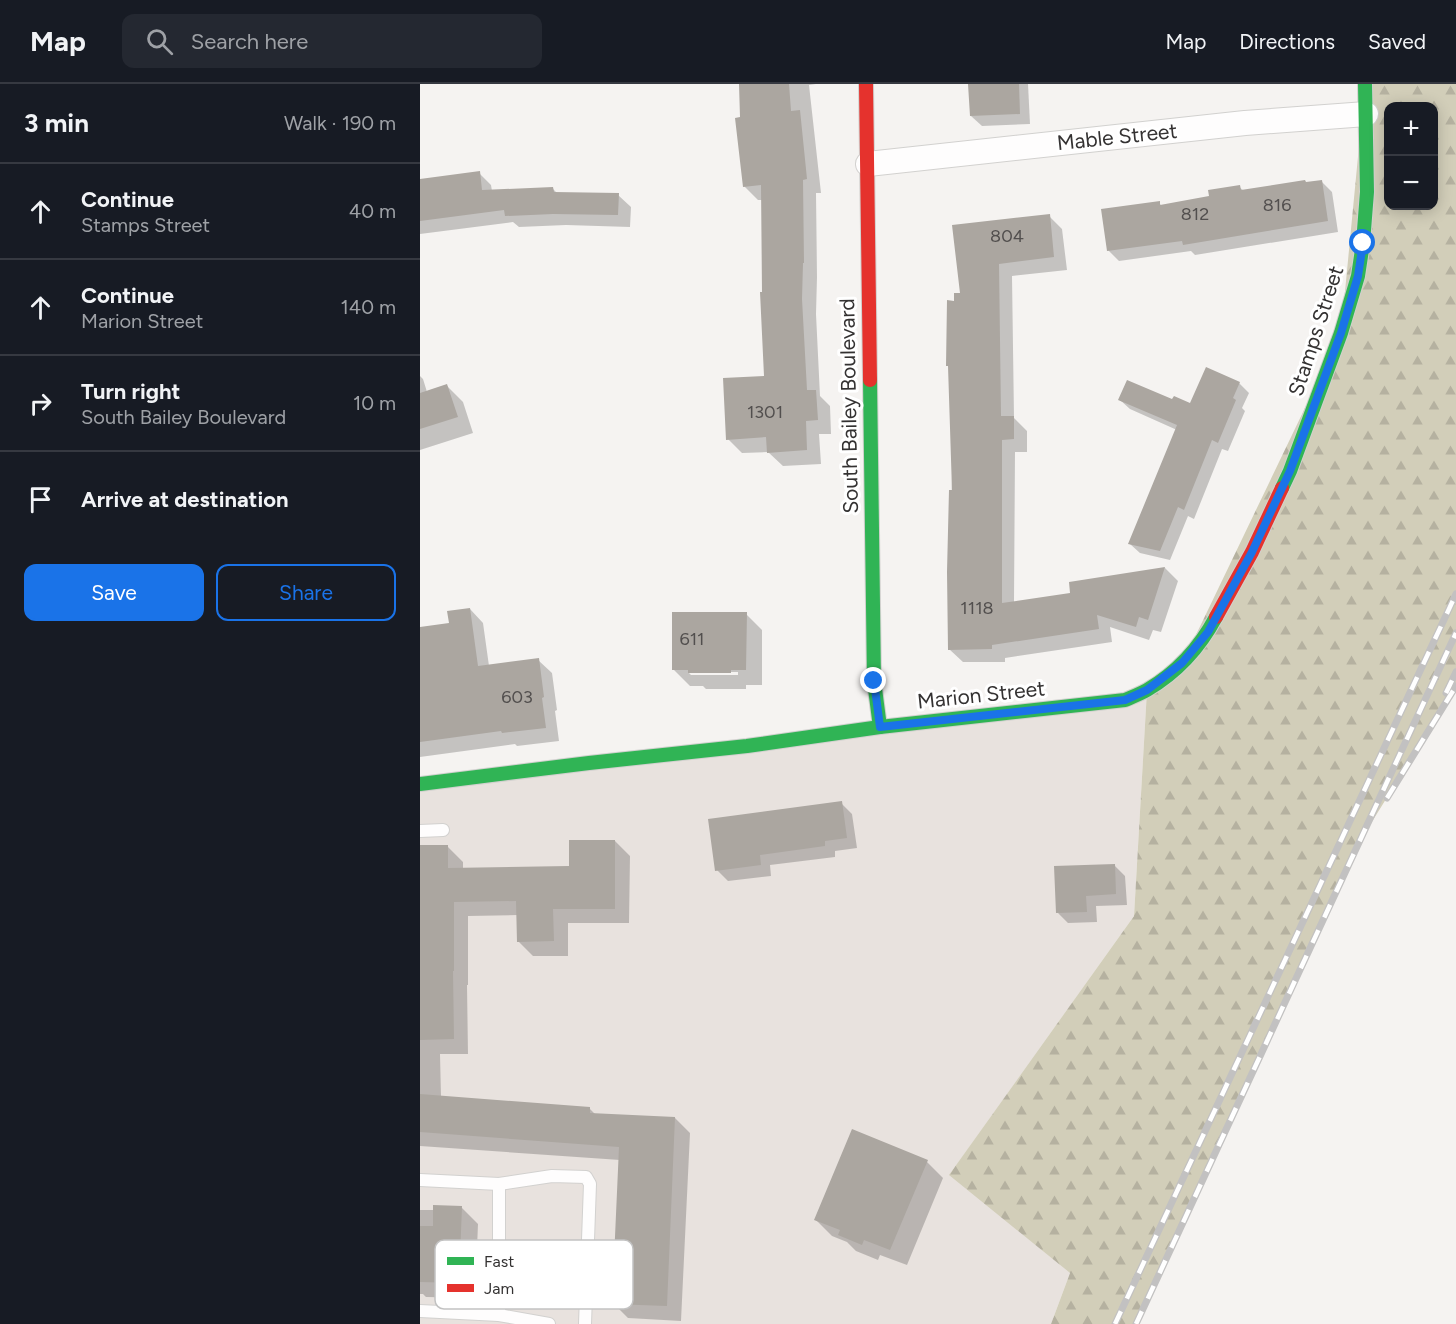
<!DOCTYPE html>
<html lang="en">
<head>
<meta charset="utf-8">
<style>
  :root { --surface:#171b24; --page:#242831; --text:#f1f3f6; --muted:#9ea1a6; --line:#363941; --accent:#1a73e8 }
  body { margin:0; font-family:Figtree,sans-serif; background:var(--page); color:var(--text) }
  .controls { position:absolute; right:18px; top:18px; display:grid; overflow:hidden; border-radius:12px; box-shadow:0 3px 15px #0003 }
  .controls button { width:54px; height:54px; display:grid; place-items:center; padding:0; border:0; border-bottom:2px solid var(--line); background:var(--surface); color:var(--text); font:30px sans-serif }
  .stop { position:absolute; width:18px; height:18px; margin:-14px; border:4px solid #1a73e8; border-radius:50%; background:#fff }
  .stop.end { background:#1a73e8; border-color:#fff; box-shadow:0 2px 6px #0008 }
  .list { margin:0; padding:0; list-style:none }
  h2 { display:flex; justify-content:space-between; align-items:center; height:78px; margin:0; padding:0 24px; font-size:26px }
  h2 small { font-size:20px; font-weight:400; color:var(--muted) }
  .list li { display:grid; grid-template-columns:39px 1fr auto; gap:18px; align-items:center; box-sizing:border-box; height:96px; padding:0 24px; border-top:2px solid var(--line) }
  .list b { display:block; font-size:22px; white-space:nowrap }
  .list p { margin:0; font-size:20px; white-space:nowrap; color:var(--muted) }
  .list em { font-size:20px; font-style:normal; color:var(--muted) }
  .actions { display:flex; gap:12px; padding:18px 24px }
  .actions a { flex:1; padding:14px 0; border:2px solid var(--accent); border-radius:12px; text-align:center; font-size:21px; color:var(--accent) }
  .actions .main { background:var(--accent); color:#fff }
  .icon { flex:none; width:33px; height:33px; fill:none; stroke:currentColor; stroke-width:2; stroke-linecap:round; stroke-linejoin:round }
  .map { position:relative; flex:none; width:1036px; height:1240px; overflow:hidden }
  header { display:flex; align-items:center; gap:36px; box-sizing:border-box; height:84px; padding:0 30px; background:var(--surface); border-bottom:2px solid var(--line) }
  header strong { font-size:28px }
  nav { display:flex; gap:33px; margin-inline-start:auto; font-size:21px }
  .search { width:420px; height:54px; background:var(--page); display:flex; align-items:center; gap:15px; box-sizing:border-box; padding:0 21px; border-radius:12px; color:var(--muted); font-size:22px }
  main { display:flex }
  aside { flex:1; background:var(--surface) }
  .map>svg:first-child { display:block }
  .built { fill:#e8e2de }
  .forest { fill:url(#forest-firs); fill-rule:evenodd }
  .shadow { fill:#0003; fill-rule:evenodd }
  .building { fill:#aba6a0 }
  .lines { fill:none; stroke-linecap:round; stroke-linejoin:round }
  .lane-casing { stroke:#d2d1cf; stroke-width:14 }
  .street-casing { stroke:#d2d1cf; stroke-width:26 }
  .fast-casing { stroke:#d2d1cf; stroke-width:16 }
  .jam-casing { stroke:#d2d1cf; stroke-width:16 }
  .lane { stroke:#fefdfd; stroke-width:12 }
  .street { stroke:#fefdfd; stroke-width:24 }
  .fast { stroke:#30b455; stroke-width:14 }
  .jam { stroke:#e5322d; stroke-width:14 }
  .rail-casing { stroke:#c2c1c1; stroke-width:7 }
  .rail { stroke:#fff; stroke-width:4.5; stroke-dasharray:14; stroke-linecap:butt }
  .route { stroke:#1a73e8; stroke-width:8 }
  .labels { text-anchor:middle; stroke-width:6; stroke-linejoin:round; paint-order:stroke }
  .number-label { font-size:18px; fill:#524f4e }
  .street-label { font-size:21px; fill:#343232; stroke:#fff }
  .key { fill:#fff; stroke:#c2c2c2; stroke-width:1.5 }
  .key-label { font-size:16px; fill:#343232 }
</style>
</head>
<body>
<header>
<strong>Map</strong>
<div class="search"><svg class="icon" aria-label="search" viewBox="0 0 24 24"><circle cx="10" cy="10" r="6"/><path d="M15 15l6 6"/></svg>Search here</div>
<nav><a>Map</a><a>Directions</a><a>Saved</a></nav>
</header>
<main>
<aside>
<h2>3 min<small>Walk · 190 m</small></h2>
<ul class="list">
<li><svg class="icon" aria-label="ahead" viewBox="0 0 24 24"><path d="M12 20V5M6 11l6-6 6 6"/></svg><div><b>Continue</b><p>Stamps Street</p></div><em>40 m</em></li>
<li><svg class="icon" aria-label="ahead" viewBox="0 0 24 24"><path d="M12 20V5M6 11l6-6 6 6"/></svg><div><b>Continue</b><p>Marion Street</p></div><em>140 m</em></li>
<li><svg class="icon" aria-label="right" viewBox="0 0 24 24"><path d="M7 20v-9h11M14 6l5 5-5 5"/></svg><div><b>Turn right</b><p>South Bailey Boulevard</p></div><em>10 m</em></li>
<li><svg class="icon" aria-label="arrive" viewBox="0 0 24 24"><path d="M6 21V4h12l-3 4 3 4H6"/></svg><div><b>Arrive at destination</b></div></li>
</ul>
<div class="actions"><a class="main">Save</a><a>Share</a></div>
</aside>
<div class="map">
<svg width="1036" height="1240" viewBox="0 0 1036 1240">
  <defs>
    <pattern id="forest-firs" width="22" height="20" patternUnits="userSpaceOnUse" patternTransform="scale(1.5)"><rect width="22" height="20" fill="#d2ceb9"/><path d="M5 1l3.5 6h-7zM16 11l3.5 6h-7z" fill="#b5b1a0"/></pattern>
  </defs>
  <rect width="100%" height="100%" fill="#f5f3f1"/>
  <path class="built" d="M727,606L714,832L530,1090L650,1189L631,1240H0V700Z"/>
  <path class="forest" d="M945,0H1036V602L932,770L716,1240H631L650,1189L529,1091L714,832L727,606L762,580L921,249ZM968,22H1014V122H968Z"/>
  <g class="shadow">
    <path d="M320,0H396L389,1L401,109H396L397,193L396,230L400,312L410,322L411,350H399L401,380L363,382L348,368L322,369L308,355L346,294L342,116H338L324,102Z"/>
    <path d="M550,0H608L610,40L562,42L551,32Z"/>
    <path d="M59,89L71,101L72,107L133,105L138,110L198,111L211,123L210,143L146,141L99,143L93,138L0,150V97Z"/>
    <path d="M901,97L912,108L918,148L775,171L771,167L699,177L688,166L739,119L742,122L791,113L819,103L824,107Z"/>
    <path d="M629,132L642,145L647,186L592,192L594,334L607,347V368H595L594,519L652,510L745,484L758,497L741,548L733,546L729,556L690,543L692,558L585,574V578H543L529,565L535,218L541,211Z"/>
    <path d="M0,292L3,295L7,308L27,302L43,318L53,349L0,366Z"/>
    <path d="M819,299L829,309L822,324L825,327L808,367L802,365L774,435L768,432L750,476L720,469L710,460L757,346L710,325L700,316L753,317L771,321Z"/>
    <path d="M50,525L63,539L69,582L118,576L132,589L137,626L135,627L139,657L97,662L95,660L0,673V544L31,540Z"/>
    <path d="M326,530L342,546V601H326V605H286L283,602H270L254,586ZM268,588H318V591H271Z"/>
    <path d="M421,719L432,730L437,764L415,767V773L350,781L351,792L308,797L297,786Z"/>
    <path d="M195,757L210,772L209,839H148V872H113L98,857V831L48,832V901H47L48,970H20L21,1013L169,1024L176,1031L255,1034L270,1049L261,1237L208,1234L193,1219L200,1076L0,1062V763H28L43,778V785L150,783Z"/>
    <path d="M694,781L705,792L707,821L676,822L677,838L648,839L638,829Z"/>
    <path d="M507,1078L523,1094L487,1181L460,1171L458,1176L436,1167L427,1158L412,1152L396,1136Z"/>
    <path d="M42,1124L58,1140L55,1214L6,1213L3,1210H0V1126H15Z"/>
  </g>
  <g class="building">
    <path d="M319,0H369L371,27L380,26L387,95L383,96L384,179H383L382,215L387,306H396L398,336L386,337L387,366L347,369L346,353L306,356L303,294L344,292L340,208H342L341,101L323,103L315,34L320,33Z"/>
    <path d="M548,0H599L600,30L550,32Z"/>
    <path d="M60,87L62,106L133,103L134,108L199,109L198,131L133,130L85,132L84,126L0,137V95Z"/>
    <path d="M885,96L886,98L902,96L908,137L763,161L762,157L687,167L681,125L740,117V121L789,112L788,106L820,101L821,106Z"/>
    <path d="M630,130L634,173L579,180L581,332H594V355L582,356V519L650,509L649,498L745,483L728,536L719,533L716,543L677,531L679,545L572,561V565L528,566L527,488L529,406H532L528,282H526L527,216L534,217V209H540L532,141Z"/>
    <path d="M786,283L820,298L813,314L816,316L798,359L792,356L764,426L758,423L740,467L708,460L757,341L698,316L707,296L752,315L754,312L770,319Z"/>
    <path d="M27,300L38,333L0,345V309Z"/>
    <path d="M50,524L58,582L119,574L124,613L122,614L126,644L82,649L81,647L0,658V543L29,539L27,527Z"/>
    <path d="M252,528H327L326,586H311V589H268V586H252Z"/>
    <path d="M422,717L427,754L405,757V762L340,771L341,781L295,787L288,735Z"/>
    <path d="M149,756H195V825H133L134,857L97,858L96,817L34,818V887H33L34,955L0,956V761H28V784L149,782Z"/>
    <path d="M695,780L696,810L666,812L667,828L636,829L634,782Z"/>
    <path d="M0,1010L170,1023V1029L255,1033L247,1222L192,1220L199,1063L0,1048Z"/>
    <path d="M432,1045L508,1076L470,1166L444,1156L442,1161L418,1151L420,1146L394,1136Z"/>
    <path d="M13,1121L42,1122L39,1199L0,1198V1142H13Z"/>
  </g>
  <g class="lines">
    <defs>
      <g id="lane">
        <path d="M0,747L23,746"/>
        <path d="M0,1096L79,1100L132,1092L166,1093L170,1100L165,1240"/>
        <path d="M0,1227L79,1231L129,1240"/>
        <path d="M79,1231V1100"/>
      </g>
      <path id="street" d="M448,80L825,39L946,30"/>
      <g id="fast">
        <path d="M450,296L454,597L460,643"/>
        <path d="M862,404L870,387L921,249L938,192L943,159L947,108L945,0"/>
        <path d="M0,700L169,679L327,662L460,643L705,616C712,613 720,610 727,606C756,589 780,563 796,533"/>
      </g>
      <g id="jam">
        <path d="M446,0L450,296"/>
        <path d="M796,533L832,468L862,404"/>
      </g>
    </defs>
    <use href="#lane" class="lane-casing"/>
    <use href="#street" class="street-casing"/>
    <use href="#fast" class="fast-casing"/>
    <use href="#jam" class="jam-casing"/>
    <use href="#lane" class="lane"/>
    <use href="#street" class="street"/>
    <use href="#fast" class="fast"/>
    <use href="#jam" class="jam"/>
    <defs>
      <g id="rail">
        <path d="M1026,609L1036,588"/>
        <path d="M967,714L1036,602"/>
        <path d="M695,1240L1036,510"/>
        <path d="M716,1240L1036,549"/>
      </g>
    </defs>
    <use href="#rail" class="rail-casing"/>
    <use href="#rail" class="rail"/>
  </g>
  <g class="lines">
    <path class="route" d="M454,597L460,643L705,616L727,606L762,579L788,548L832,468L870,387L921,249L938,192L943,159"/>
  </g>
  <g class="labels">
    <g class="number-label">
      <text x="857" y="127">816</text>
      <text x="775" y="136">812</text>
      <text x="587" y="158">804</text>
      <text x="345" y="334">1301</text>
      <text x="557" y="530">1118</text>
      <text x="272" y="561">611</text>
      <text x="97" y="619">603</text>
    </g>
    <g class="street-label">
      <text transform="translate(697 53) rotate(-6)" y="7">Mable Street</text>
      <text transform="translate(896 247) rotate(-72)" y="7">Stamps Street</text>
      <text transform="translate(429 322) rotate(-91)" y="7">South Bailey Boulevard</text>
      <text transform="translate(561 611) rotate(-6)" y="7">Marion Street</text>
    </g>
  </g>
  <rect x="15" y="1156" width="198" height="69" rx="9" class="key"/>
  <rect x="27" y="1173" width="27" height="8" fill="#30b455"/>
  <rect x="27" y="1200" width="27" height="8" fill="#e5322d"/>
  <g class="key-label">
    <text x="64" y="1183">Fast</text>
    <text x="64" y="1210">Jam</text>
  </g>
</svg>
<div class="controls">
<button>+</button>
<button>−</button>
</div>
<div class="stop" style="left:943px;top:159px"></div>
<div class="stop end" style="left:454px;top:597px"></div>
</div>
</main>
</body>
</html>
